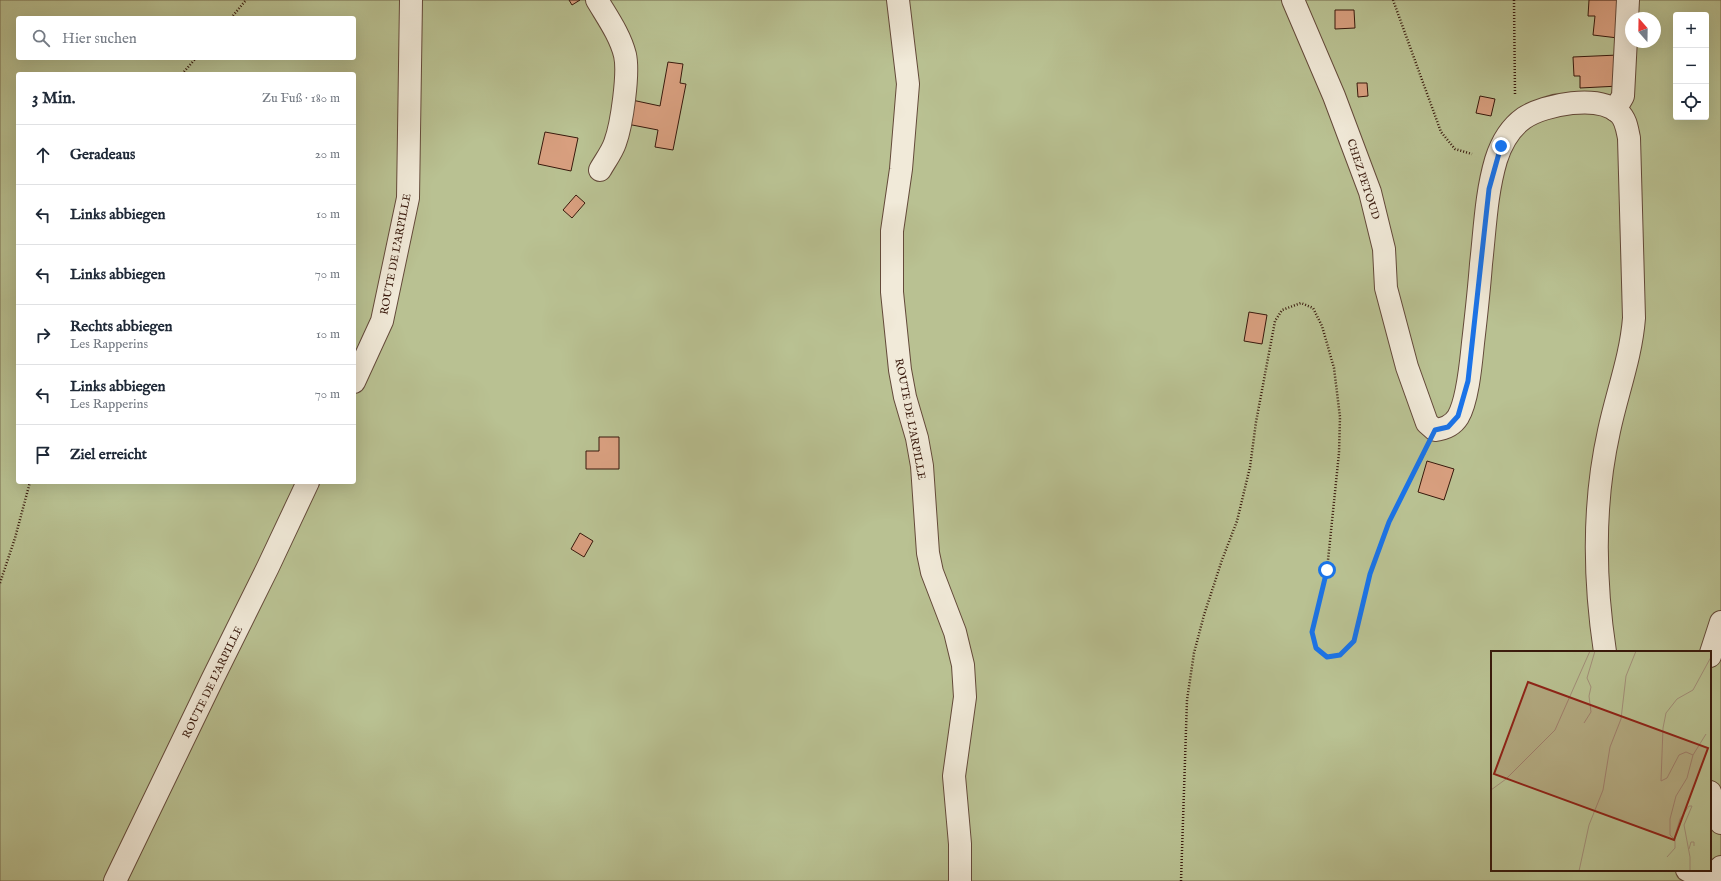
<!DOCTYPE html>
<html lang="de">
<head>
<meta charset="utf-8">
<style>
  :root { --surface:#fff; --page:#f6f6f7; --text:#1f2937; --muted:#747a83; --line:#e0e1e3 }
  body { margin:0; font-family:"IM FELL English",serif; background:var(--page); color:var(--text) }
  .controls { position:absolute; right:12px; top:12px; display:grid; overflow:hidden; border-radius:4px; box-shadow:0 4px 16px #0002 }
  .controls button { width:36px; height:36px; display:grid; place-items:center; padding:0; border:0; border-bottom:1px solid var(--line); background:var(--surface); color:var(--text); font:20px sans-serif }
  .compass { position:absolute; left:1625px; top:12px; width:36px; height:36px; border-radius:50%; background:var(--surface); box-shadow:0 4px 16px #0002; rotate:340deg }
  .stop { position:absolute; width:12px; height:12px; margin:-9px; border:3px solid #1a73e8; border-radius:50%; background:#fff }
  .stop.end { background:#1a73e8; border-color:#fff; box-shadow:0 1px 4px #0008 }
  .list { margin:0; padding:0; list-style:none }
  h2 { display:flex; justify-content:space-between; align-items:center; height:52px; margin:0; padding:0 16px; font-size:17px }
  h2 small { font-size:13px; font-weight:400; color:var(--muted) }
  .list li { display:grid; grid-template-columns:26px 1fr auto; gap:12px; align-items:center; box-sizing:border-box; height:60px; padding:0 16px; border-top:1px solid var(--line) }
  .list b { display:block; font-size:15px; white-space:nowrap }
  .list p { margin:0; font-size:13px; white-space:nowrap; color:var(--muted) }
  .list em { font-size:13px; font-style:normal; color:var(--muted) }
  .icon { flex:none; width:22px; height:22px; fill:none; stroke:currentColor; stroke-width:2; stroke-linecap:round; stroke-linejoin:round }
  .map { position:relative; flex:none; width:1721px; height:881px; overflow:hidden }
  .search { position:absolute; background:var(--surface); box-shadow:0 4px 16px #0002; left:16px; top:16px; width:340px; height:44px; display:flex; align-items:center; gap:10px; box-sizing:border-box; padding:0 14px; border-radius:4px; color:var(--muted); font-size:15px }
  .panel { position:absolute; background:var(--surface); box-shadow:0 4px 16px #0002; left:16px; top:72px; width:340px; height:412px; border-radius:4px }
  .map>svg:first-child { display:block }
  .green { fill:#b9c192; stroke:#786d4f; fill-rule:evenodd }
  .building { fill:#d89f7f; stroke:#38190c }
  .lines { fill:none; stroke-linecap:round; stroke-linejoin:round }
  .minor-casing { stroke:#644a3a; stroke-width:24 }
  .path { stroke:#38190c; stroke-width:2.5; stroke-dasharray:1 2; stroke-linecap:butt }
  .minor { stroke:#f1ead9; stroke-width:22 }
  .route { stroke:#1a73e8; stroke-width:5 }
  .labels { text-anchor:middle; stroke-width:3.5; stroke-linejoin:round; paint-order:stroke }
  .street-label { font-size:11px; fill:#38190c; stroke:#f1ead9 }
  .inset-road { fill:none; stroke:#a3907a; stroke-width:1 }
  .view { fill:#8f2418; fill-opacity:0.15; stroke:#8f2418; stroke-width:2 }
  .inset-edge { fill:none; stroke:#38190c; stroke-width:2 }
</style>
</head>
<body>
<div class="map">
<svg width="1721" height="881" viewBox="0 0 1721 881">
  <rect width="100%" height="100%" fill="#eadfc4"/>
  <filter id="stains"><feTurbulence type="fractalNoise" baseFrequency=".005" numOctaves="4"/><feColorMatrix values="0 0 0 0 .2 0 0 0 0 .09 0 0 0 0 .02 0 0 0 .5 -.17"/></filter>
  <radialGradient id="worn" r=".72"><stop offset=".6" stop-color="#630" stop-opacity="0"/><stop offset="1" stop-color="#630" stop-opacity=".3"/></radialGradient>
  <path class="green" d="M0,0H1721V881H0ZM1676,15H1706V117H1676ZM18,18H354V58H18ZM1631,18H1655V42H1631ZM18,74H354V482H18ZM1492,652H1710V870H1492Z"/>
  <g class="building">
    <path d="M569,0H580L572,5Z"/>
    <path d="M1589,0H1621L1618,38L1593,35L1595,16H1588Z"/>
    <path d="M1335,10H1354L1355,28L1335,29Z"/>
    <path d="M1618,55L1619,86L1580,88V76H1574L1573,57Z"/>
    <path d="M668,62L683,64L680,83L686,84L673,150L655,147L658,130L627,124L632,100L660,106Z"/>
    <path d="M1357,83H1367L1368,96L1358,97Z"/>
    <path d="M1480,96L1495,99L1491,116L1476,113Z"/>
    <path d="M545,132L578,138L571,171L538,164Z"/>
    <path d="M576,195L585,203L572,218L563,210Z"/>
    <path d="M1249,312L1267,315L1262,344L1244,341Z"/>
    <path d="M599,437H619V469H586V451H599Z"/>
    <path d="M1427,461L1454,469L1444,500L1418,492Z"/>
    <path d="M580,533L593,541L584,557L571,549Z"/>
  </g>
  <g class="lines">
    <defs>
      <g id="minor">
        <path d="M597,0C607,17 620,35 625,55C629,73 622,124 615,143C612,152 605,161 600,170"/>
        <path d="M898,0L908,84L901,169L892,231V292L900,370L905,397L917,438L922,466L928,553L932,572L955,632L963,665L965,697L954,776L960,844V881"/>
        <path d="M1293,0L1334,96L1370,192L1384,249L1386,288L1407,367L1427,423L1435,430C1444,429 1453,425 1458,417C1468,400 1471,362 1473,343C1476,317 1479,291 1481,264C1485,229 1486,194 1496,160C1501,144 1510,128 1524,118C1545,104 1599,94 1619,113C1626,119 1627,129 1629,138L1634,318C1631,357 1617,393 1609,431C1593,503 1594,579 1605,652"/>
        <path d="M1615,110L1623,96L1628,0"/>
        <path d="M354,382L382,321L408,198L411,0"/>
        <path d="M1710,656L1721,622"/>
        <path d="M1710,792L1721,823"/>
        <path d="M1687,870C1701,876 1709,879 1721,867"/>
        <path d="M115,881L212,680L268,567L308,482"/>
      </g>
    </defs>
    <use href="#minor" class="minor-casing"/>
    <g class="path">
      <path d="M1393,0L1441,132L1455,149L1472,154"/>
      <path d="M1514,0L1515,95"/>
      <path d="M231,18L246,0"/>
      <path d="M182,74L196,58"/>
      <path d="M0,583L15,538L30,482"/>
      <path d="M1181,881L1187,700L1194,653L1204,615L1222,560L1237,521L1250,467L1256,422L1275,321L1282,310L1301,303L1313,308L1322,326L1334,368L1340,417L1339,453L1327,570L1312,632L1316,648L1327,657L1340,655L1354,641L1370,574L1389,522L1425,452"/>
    </g>
    <use href="#minor" class="minor"/>
  </g>
  <g class="lines">
    <path class="route" d="M1327,570L1312,632L1316,648L1327,657L1340,655L1354,641L1370,574L1389,522L1435,430L1448,427L1458,416L1468,381L1489,189L1501,146"/>
  </g>
  <g class="labels">
    <g class="street-label">
      <text transform="translate(1364 179) rotate(72)" y="4">CHEZ PETOUD</text>
      <text transform="translate(395 254) rotate(-79)" y="4">ROUTE DE L'ARPILLE</text>
      <text transform="translate(911 419) rotate(79)" y="4">ROUTE DE L'ARPILLE</text>
      <text transform="translate(212 682) rotate(-64)" y="4">ROUTE DE L'ARPILLE</text>
    </g>
  </g>
  <g transform="translate(1491 651)">
    <rect width="220" height="220" fill="#eadfc4"/>
    <path d="M0,0H220V220H0Z" fill="#b9c192"/>
    <path class="inset-road" d="M93,72L100,61L98,45L100,36L96,27L104,0M202,104L195,101L188,104L176,127L170,130L172,77L175,62L186,48L202,39L220,6M0,139L15,128L64,79L99,0M198,198L200,191H203V195M176,206L184,197V187M88,220L98,174L112,139L119,96L130,68L135,25L145,0M199,220V206L193,174L201,155H198L189,168L183,188L179,184V168L185,145L196,127L202,104L215,83"/>
    <path class="view" d="M37,31L217,97L183,189L3,123Z"/>
    <rect width="220" height="220" class="inset-edge"/>
  </g>
  <rect width="100%" height="100%" filter="url(#stains)"/>
  <rect width="100%" height="100%" fill="url(#worn)"/>
</svg>
<div class="controls">
<button>+</button>
<button>−</button>
<button><svg class="icon" aria-label="locate" viewBox="0 0 24 24"><circle cx="12" cy="12" r="6"/><path d="M12 2v4M12 18v4M2 12h4M18 12h4"/></svg></button>
</div>
<svg class="compass" viewBox="-18 -18 36 36"><path d="M0-13l5 13h-10z" fill="#e53935"/><path d="M0 13l5-13h-10z" fill="#747a83"/></svg>
<div class="stop" style="left:1327px;top:570px"></div>
<div class="stop end" style="left:1501px;top:146px"></div>
<div class="search"><svg class="icon" aria-label="search" viewBox="0 0 24 24"><circle cx="10" cy="10" r="6"/><path d="M15 15l6 6"/></svg>Hier suchen</div>
<section class="panel">
<h2>3 Min.<small>Zu Fuß · 180 m</small></h2>
<ul class="list">
<li><svg class="icon" aria-label="ahead" viewBox="0 0 24 24"><path d="M12 20V5M6 11l6-6 6 6"/></svg><div><b>Geradeaus</b></div><em>20 m</em></li>
<li><svg class="icon" aria-label="left" viewBox="0 0 24 24"><path d="M17 20v-9H6M10 6l-5 5 5 5"/></svg><div><b>Links abbiegen</b></div><em>10 m</em></li>
<li><svg class="icon" aria-label="left" viewBox="0 0 24 24"><path d="M17 20v-9H6M10 6l-5 5 5 5"/></svg><div><b>Links abbiegen</b></div><em>70 m</em></li>
<li><svg class="icon" aria-label="right" viewBox="0 0 24 24"><path d="M7 20v-9h11M14 6l5 5-5 5"/></svg><div><b>Rechts abbiegen</b><p>Les Rapperins</p></div><em>10 m</em></li>
<li><svg class="icon" aria-label="left" viewBox="0 0 24 24"><path d="M17 20v-9H6M10 6l-5 5 5 5"/></svg><div><b>Links abbiegen</b><p>Les Rapperins</p></div><em>70 m</em></li>
<li><svg class="icon" aria-label="arrive" viewBox="0 0 24 24"><path d="M6 21V4h12l-3 4 3 4H6"/></svg><div><b>Ziel erreicht</b></div></li>
</ul>
</section>
</div>
</body>
</html>
